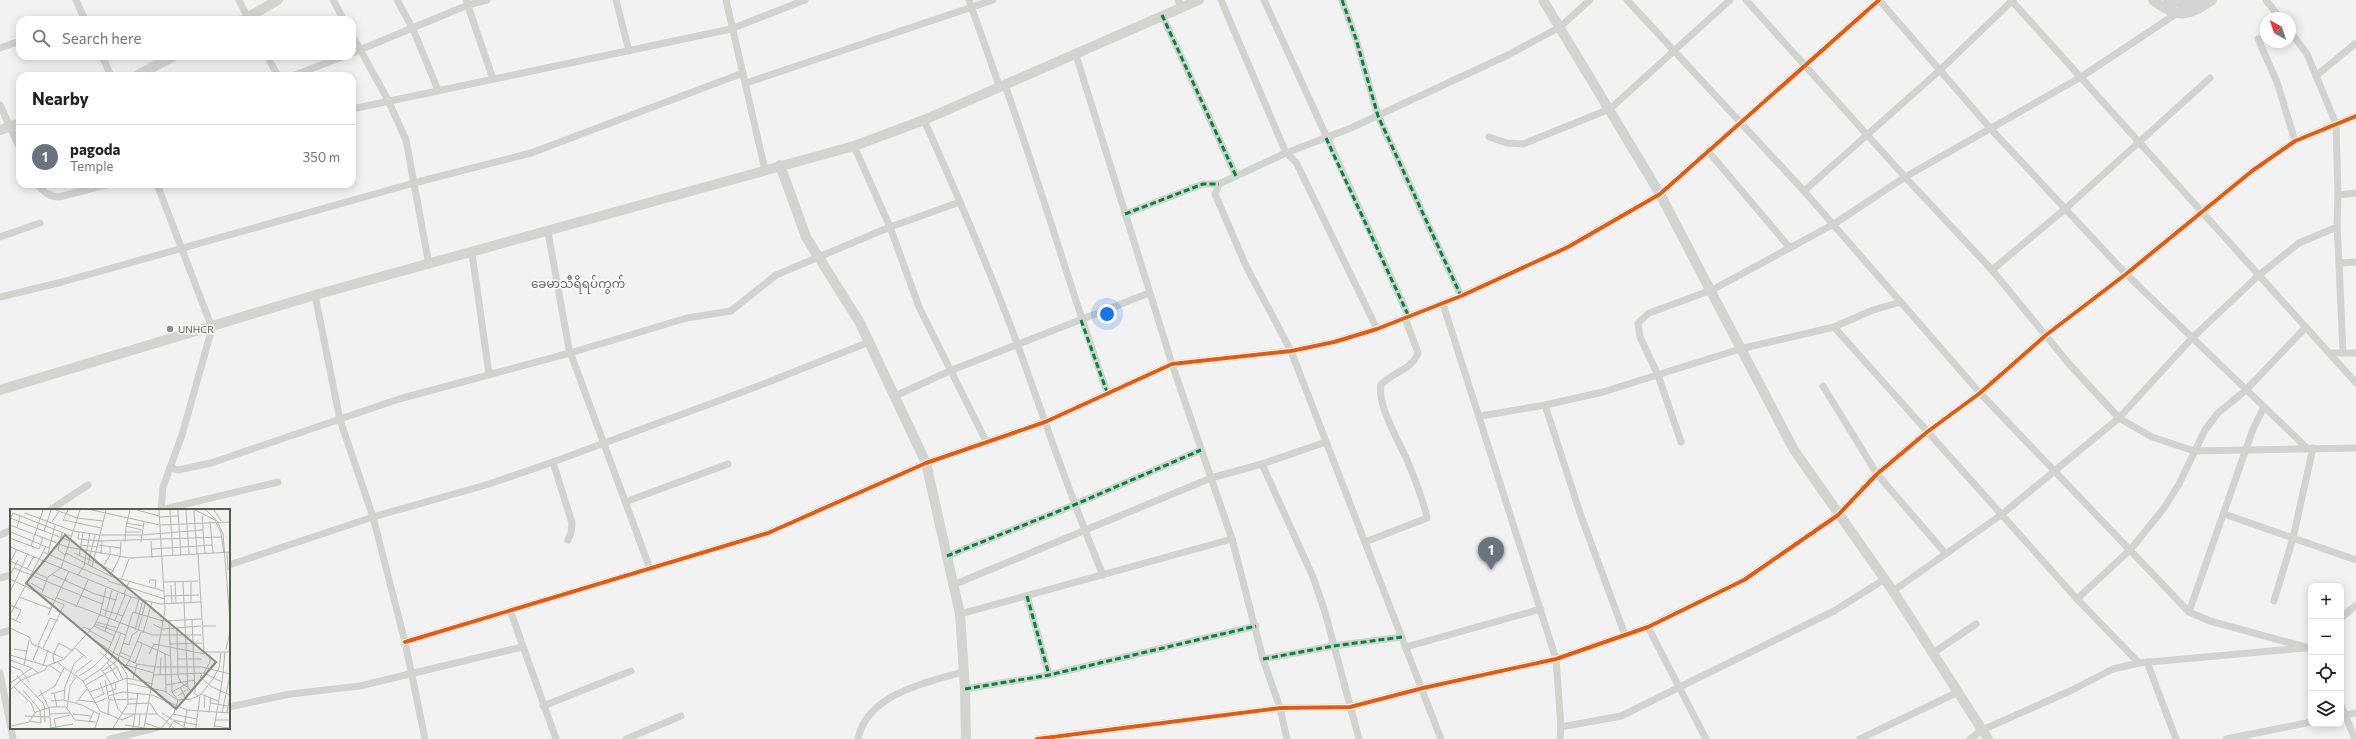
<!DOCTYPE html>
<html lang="en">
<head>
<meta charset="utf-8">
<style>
  :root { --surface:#fff; --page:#f6f6f6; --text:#202124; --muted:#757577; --line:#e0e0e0; --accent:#1a73e8 }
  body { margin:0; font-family:Commissioner,"Noto Sans Myanmar",sans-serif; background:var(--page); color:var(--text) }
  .controls { position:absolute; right:12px; bottom:12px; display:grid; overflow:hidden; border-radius:8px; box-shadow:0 2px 10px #0003 }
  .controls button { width:36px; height:36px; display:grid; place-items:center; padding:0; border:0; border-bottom:1px solid var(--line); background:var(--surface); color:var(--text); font:20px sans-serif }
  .compass { position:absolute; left:2260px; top:12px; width:36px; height:36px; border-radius:50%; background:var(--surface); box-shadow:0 2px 10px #0003; rotate:320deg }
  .you { position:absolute; left:1107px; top:314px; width:14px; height:14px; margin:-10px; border:3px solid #fff; border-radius:50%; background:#1a73e8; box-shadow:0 0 0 6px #1a73e833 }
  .badge { display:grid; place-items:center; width:26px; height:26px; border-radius:50%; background:var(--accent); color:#fff; font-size:13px; font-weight:700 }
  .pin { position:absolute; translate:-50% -33px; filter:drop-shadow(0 1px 2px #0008) }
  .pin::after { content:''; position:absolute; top:21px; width:14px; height:12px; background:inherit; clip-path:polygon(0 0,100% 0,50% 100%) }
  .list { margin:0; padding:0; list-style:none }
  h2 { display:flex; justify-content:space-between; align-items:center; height:52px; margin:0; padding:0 16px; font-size:17px }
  h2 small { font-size:13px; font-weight:400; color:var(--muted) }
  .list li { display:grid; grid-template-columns:26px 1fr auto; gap:12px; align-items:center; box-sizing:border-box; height:64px; padding:0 16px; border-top:1px solid var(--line) }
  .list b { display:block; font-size:15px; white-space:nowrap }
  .list p { margin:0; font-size:13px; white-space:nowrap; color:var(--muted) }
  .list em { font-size:13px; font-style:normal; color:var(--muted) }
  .icon { flex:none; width:22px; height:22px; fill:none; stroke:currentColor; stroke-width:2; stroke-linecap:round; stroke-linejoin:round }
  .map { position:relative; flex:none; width:2356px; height:739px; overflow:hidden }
  .search { position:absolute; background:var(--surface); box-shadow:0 2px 10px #0003; left:16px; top:16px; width:340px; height:44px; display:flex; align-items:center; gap:10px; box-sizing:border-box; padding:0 14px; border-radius:12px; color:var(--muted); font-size:15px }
  .panel { position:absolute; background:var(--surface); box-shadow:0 2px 10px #0003; left:16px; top:72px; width:340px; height:116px; border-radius:12px }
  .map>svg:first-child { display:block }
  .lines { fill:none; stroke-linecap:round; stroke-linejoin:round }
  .street { stroke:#d1d3ce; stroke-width:7 }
  .secondary { stroke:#d2d5cf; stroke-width:10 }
  .quiet { stroke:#00873e; stroke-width:3; stroke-dasharray:6 3; stroke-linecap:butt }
  .cycleway-casing { stroke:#fff; stroke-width:6 }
  .cycleway { stroke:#e8590c; stroke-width:4 }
  .poi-dot { fill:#8b9284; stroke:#fff; stroke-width:1.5 }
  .labels { text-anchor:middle; stroke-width:3; stroke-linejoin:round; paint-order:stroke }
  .poi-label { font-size:10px; fill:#545f48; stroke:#fff; text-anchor:start }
  .quarter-label { font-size:12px; fill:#61665d; stroke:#fff }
  .inset-road { fill:none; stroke:#b3b7ae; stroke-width:1 }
  .view { fill:#868d7e; fill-opacity:0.15; stroke:#868d7e; stroke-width:2 }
  .inset-edge { fill:none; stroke:#545f48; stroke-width:2 }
</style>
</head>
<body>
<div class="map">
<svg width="2356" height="739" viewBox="0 0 2356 739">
  <rect width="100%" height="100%" fill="#f2f2f2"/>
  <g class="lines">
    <g class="street">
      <path d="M76,0L85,20"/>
      <path d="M239,0L249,20"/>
      <path d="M333,0L344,20"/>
      <path d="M397,0L413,29L438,90"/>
      <path d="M466,0L493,79"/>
      <path d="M616,0L629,51"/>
      <path d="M726,0L765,170"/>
      <path d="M969,0L1000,88"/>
      <path d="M1178,0L1181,6"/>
      <path d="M1221,0L1286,153L1296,162L1377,329"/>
      <path d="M1264,0L1409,317"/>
      <path d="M1342,0L1356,39L1378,116L1461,296"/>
      <path d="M1627,0L1804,191L1980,393L2189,612L2210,621L2309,648L2311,651"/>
      <path d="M1746,0L1905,177L1992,270L2070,365L2119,418L2152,437L2194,451L2356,448"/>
      <path d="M1879,0L1990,128L2126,274L2307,448"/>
      <path d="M2011,0L2356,383"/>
      <path d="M2266,0L2280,18"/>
      <path d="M1162,15L1236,176"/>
      <path d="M2290,31L2307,54L2336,124L2338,195"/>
      <path d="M352,35L388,100L406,140L429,265"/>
      <path d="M2258,39L2277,82L2295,141"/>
      <path d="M0,48L20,41"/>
      <path d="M352,53L468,5L487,0"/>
      <path d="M1076,55L1172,364L1232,539L1263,659L1280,708L1287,739"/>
      <path d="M102,56L111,76"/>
      <path d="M267,56L278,76"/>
      <path d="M292,76L345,56"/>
      <path d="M2316,76L2356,43"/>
      <path d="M746,83L993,0"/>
      <path d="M1005,85C1041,187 1071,291 1107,392"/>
      <path d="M0,105L20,149"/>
      <path d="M352,109L731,29L805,0"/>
      <path d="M924,120C957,194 990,269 1018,346C1046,423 1071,500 1103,575"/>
      <path d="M1489,137L1507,143L1523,144L1610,109L1730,0"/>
      <path d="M854,146L890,227L919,307L987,443"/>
      <path d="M1708,151L1790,248"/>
      <path d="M37,184C44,192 49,197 59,197L109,184"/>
      <path d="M157,184L212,328L182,435L163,487L161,510"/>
      <path d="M1804,191L1940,70L2013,0"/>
      <path d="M1125,214L1203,184H1219"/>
      <path d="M2337,227L2339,263L2356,262"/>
      <path d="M548,232L569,349L650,569"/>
      <path d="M0,237L40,223"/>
      <path d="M472,253L489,374"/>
      <path d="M2339,263L2343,353"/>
      <path d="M1992,270L2065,209L2210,78"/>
      <path d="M315,295L340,420L373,517L405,642L425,739"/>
      <path d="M0,297L62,282L414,183L531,153L743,73"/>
      <path d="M1443,304L1556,659L1561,727L1560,739"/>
      <path d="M1834,327L2077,599L2139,663"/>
      <path d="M2329,353H2356"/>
      <path d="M1823,386L1877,474L1946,554"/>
      <path d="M895,396L952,370L1149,293"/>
      <path d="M1545,405L1581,516L1625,635"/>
      <path d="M1481,416L1545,405L1603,392L1740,349L1834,327L1873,310L1901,302"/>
      <path d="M1681,442L1658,375L1640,337L1638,323L1649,313L1712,290L1834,224L1905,177L2081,77L2176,14"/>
      <path d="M553,462L572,523L571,533L568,540"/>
      <path d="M1262,464L1313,577L1325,612L1359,739"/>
      <path d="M170,467L178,470L211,463L399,399L570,353L687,318L731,311L776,275L890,227L960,202"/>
      <path d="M625,502L728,464"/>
      <path d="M50,510L88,485"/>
      <path d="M161,510L278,482"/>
      <path d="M2224,514L2356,560"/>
      <path d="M0,535L11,530"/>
      <path d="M1365,542L1427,518C1423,498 1415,479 1407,460C1399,441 1377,406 1381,385C1392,372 1411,371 1418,353L1405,318"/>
      <path d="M947,556L1074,505L1201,450"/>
      <path d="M229,565L373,517L489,484L553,462L761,385L869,342"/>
      <path d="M0,578L11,575"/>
      <path d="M953,585L1211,478L1262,464L1326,442"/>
      <path d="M1893,591L2001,515L2119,418L2192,338L2258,276L2299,243L2337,227L2338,195L2356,193"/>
      <path d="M1027,596L1049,675"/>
      <path d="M2077,599L2131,549L2164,508L2179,484L2205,430L2218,413L2246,390L2306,327"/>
      <path d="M2274,601L2293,538L2313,448"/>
      <path d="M510,610L556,739"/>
      <path d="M2189,612L2253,429L2264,407"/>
      <path d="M960,614L1232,539"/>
      <path d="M2341,618L2356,605"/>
      <path d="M1648,627L1706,739"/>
      <path d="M0,633L11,630"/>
      <path d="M405,642L768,533L926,463L1045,422L1172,364L1291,351L1334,342L1377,329L1461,296L1568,247L1660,194L1879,0"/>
      <path d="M1406,647L1541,609"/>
      <path d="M1933,653L1976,624"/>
      <path d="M1263,659L1333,646L1402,637"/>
      <path d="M2147,662L2176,739"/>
      <path d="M0,673L13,739"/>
      <path d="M965,689L1049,675L1256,626"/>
      <path d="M2341,705L2355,739"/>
      <path d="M543,706L631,671"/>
      <path d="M229,707L290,694L360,686L522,647"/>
      <path d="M2341,716L2356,713"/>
      <path d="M1561,727L1621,716L1834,611L1885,579"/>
      <path d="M110,739L156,728"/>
      <path d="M626,739L681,716"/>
      <path d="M858,739C867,694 925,683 963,672"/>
      <path d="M1037,739L1280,708L1350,707L1423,688L1556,659L1648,627L1744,580L1838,515L1877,474L1927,432L1980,393L2046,335L2126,274L2252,171L2295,141L2356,116"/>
      <path d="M1441,739L1291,351L1246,266L1215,194L1219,184L1286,153L1351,128L1508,55L1560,27L1590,0"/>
      <path d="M1860,739L1958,692"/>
      <path d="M1970,739L1982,730L2070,691L2113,669L2139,663L2304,648"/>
      <path d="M2226,739L2311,722"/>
    </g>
    <g class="secondary">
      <path d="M1543,0L1660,194L1794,450L1893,591L1988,739"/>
      <path d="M2153,0C2178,19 2187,17 2212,0"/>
      <path d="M2168,0L2186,5L2198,0"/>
      <path d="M243,20L278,0"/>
      <path d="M136,76L174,56"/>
      <path d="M0,130L20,123"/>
      <path d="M780,165L806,237L860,323L926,463L960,614L965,689L966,739"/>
      <path d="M0,390L315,295L854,146L924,120L1199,0"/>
    </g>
    <g class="quiet">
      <path d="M1342,0L1356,39L1378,116L1461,296"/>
      <path d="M1162,15L1236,176"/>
      <path d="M1326,138L1409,317"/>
      <path d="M1125,214L1203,184H1219"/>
      <path d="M1081,320L1107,392"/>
      <path d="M947,556L1074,505L1201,450"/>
      <path d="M1027,596L1049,675"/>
      <path d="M1263,659L1333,646L1402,637"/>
      <path d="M965,689L1049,675L1256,626"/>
    </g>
    <defs>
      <g id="cycleway">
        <path d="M405,642L768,533L926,463L1045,422L1172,364L1291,351L1334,342L1377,329L1461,296L1568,247L1660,194L1879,0"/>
        <path d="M1037,739L1280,708L1350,707L1423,688L1556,659L1648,627L1744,580L1838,515L1877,474L1927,432L1980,393L2046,335L2126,274L2252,171L2295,141L2356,116"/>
      </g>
    </defs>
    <use href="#cycleway" class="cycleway-casing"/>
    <use href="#cycleway" class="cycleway"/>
  </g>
  <circle class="poi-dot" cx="170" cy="329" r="4"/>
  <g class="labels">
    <g class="poi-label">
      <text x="178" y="333">UNHCR</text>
    </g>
    <g class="quarter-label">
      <text x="578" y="288">ခေမာသီရိရပ်ကွက်</text>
    </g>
  </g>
  <g transform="translate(10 509)">
    <rect width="220" height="220" fill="#f2f2f2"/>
    <path class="inset-road" d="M46,1L67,9L93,12M82,1L150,16L220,13M127,1L149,7M160,1L163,47M168,1L171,47M176,1L179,45M184,1L187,45M185,1L205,11L211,24L214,44M196,1L207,12L213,25L220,111M204,1L211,12M15,4L63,22L90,26H131L193,21M192,7L195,45M150,8L168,7M0,9L60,32M0,10L3,4L61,27M54,11L91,19M53,12L58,1M200,12L203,44M41,14L49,3M116,14L133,17M0,16L57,38L120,49L220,43M116,17L132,21M7,19L10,7M34,22L41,1M1,23L39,39M69,23L68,30L89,32L212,28M115,23H131M52,24L48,41L55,46M0,29L29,40L33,29M141,32L142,49M115,33L116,17L120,1M131,33L134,13M71,36L88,38M88,36L111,39M21,37L33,1M0,38L121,88L150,95L191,93M142,40L202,36M33,43L99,71M56,44L100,67L154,82M64,44L104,62M217,44L218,61M38,45L45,16M91,45L92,32M188,45L194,143H220M69,47L73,24M0,52L37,69M0,53L7,40M78,56L85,26M94,56L100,46V38M82,58L96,1M4,59L92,95M17,60L24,47M41,65L85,85L106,91M0,66L8,51M68,66L74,57L80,24M100,67L110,48L111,33M0,70L54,96M111,71L119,50M98,72L155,90M153,73L188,72M165,73L166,94M173,73L178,179M181,73V94M21,74L33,81M139,74L140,71H146L145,80M161,76L162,95M0,83L18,44M32,84L38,68L51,59L70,1M114,85L119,73M155,87L189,86M9,88L41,100M47,89L142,126H191M0,96L11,101L6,112M66,98L78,71M91,100L113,107M125,104L129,90M0,106L36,37M38,106L59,62M95,107L102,81M0,109L11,114M105,111L115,86M182,111L185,183M86,113L108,119M85,115L116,126M143,115L152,120L191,117M84,117L105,127M192,117H206M0,119L19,128M167,119L168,167L171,173L188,187M69,121L74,118L81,121M125,121L133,91M80,122L102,134M95,122L108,84M128,122L136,92M133,124L142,93M77,126L104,144L127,155L145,158H192L220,165M19,128L22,135L53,149M127,132L160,147M113,134L119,136L122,126L128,122M160,135L192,134M28,136L40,109L48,112M33,139L54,96M65,139L77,149M4,140L17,142M216,140L220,123M110,143L121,148M139,145L144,135L195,145M155,145L156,183M0,146L37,157L54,150L84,117L90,105L96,79M168,150H192M0,151L22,159L28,164M23,151L29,137M47,153L73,172L90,202L112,211L125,205H147M97,153L109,172M125,154L132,135M44,155L43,146L49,134L63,142M14,156L19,131M39,156L51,164M116,156L144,164M0,157L11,161L19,173M33,157L38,141M107,158L113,171M114,159L119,152L131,123M92,161L101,175L104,185M93,162L108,151L123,103L153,112L191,110M65,164L82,151M194,164L200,153V145M144,166L194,164L212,173L215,143M150,166L151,149M192,166L190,168L202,178L220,186M7,167L33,194L35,200M69,167L83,158L97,144L121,88M123,170L127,155M95,171L99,191L127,190M73,172L91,160L101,149L111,124M0,174L22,159M117,174L154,182L168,191L181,190L190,186L203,170L209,159L211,144M76,176L107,158L90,143M156,176L185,171M4,178L21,194L25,204M170,178L177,191M0,181L11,171L35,161L37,157M13,181L30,201L31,214L20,212M30,181L39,199M80,183L117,169L143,175M98,183L106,180L105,173M162,183L178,174M44,184L47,198M41,185L55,181M103,185L108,200L113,205H124M191,185L208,192M142,186L177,201L220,204M98,187L113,183L142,186M168,187L179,179M27,188L45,177L54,159M83,190L94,185L90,174M54,191L55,178L64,155L74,146M68,191L85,193M41,192L53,191L72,196L89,205M66,194L77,180M85,194L97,189M140,194L147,205L164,219M200,194L218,197M118,195L140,194M39,199L41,219M57,199L60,177L67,166M194,199L195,186M34,200L35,213M152,204L163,211L187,216M199,204L201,189M212,204L220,166M217,204L220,186M40,205L60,204M63,205L81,207M163,205L187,210M98,206L99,192M15,207L40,208M206,211H220M79,213L84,202M135,214L150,219M115,216L134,219M1,217L19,213L26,203L41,198H56L65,211L86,213M205,217L219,219M129,218L130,205M174,218L177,201M40,219L63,215M46,219L44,210L60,206M85,219L90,204M103,219L118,195L117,166L108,151M123,219L128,184M134,219L155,101L149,1M151,219L164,204L168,191L162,183L159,111M159,219L164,212L176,219M186,219L190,186M204,219L212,173"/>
    <path class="view" d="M55,26L206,153L166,200L16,74Z"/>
    <rect width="220" height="220" class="inset-edge"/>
  </g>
</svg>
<div class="controls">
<button>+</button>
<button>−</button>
<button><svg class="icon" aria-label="locate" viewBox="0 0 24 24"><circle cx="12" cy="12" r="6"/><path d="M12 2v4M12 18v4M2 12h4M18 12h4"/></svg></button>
<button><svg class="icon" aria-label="layers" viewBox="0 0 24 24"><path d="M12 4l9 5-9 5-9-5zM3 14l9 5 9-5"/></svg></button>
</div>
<svg class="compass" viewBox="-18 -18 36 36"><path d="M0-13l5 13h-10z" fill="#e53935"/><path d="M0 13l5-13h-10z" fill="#757577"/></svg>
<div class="you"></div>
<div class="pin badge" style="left:1491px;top:570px;background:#6b7280">1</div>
<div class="search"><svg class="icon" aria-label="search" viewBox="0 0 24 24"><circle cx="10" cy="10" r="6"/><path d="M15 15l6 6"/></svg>Search here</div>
<section class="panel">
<h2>Nearby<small></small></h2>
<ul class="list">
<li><span class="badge" style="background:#6b7280">1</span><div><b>pagoda</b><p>Temple</p></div><em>350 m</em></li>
</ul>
</section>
</div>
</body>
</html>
